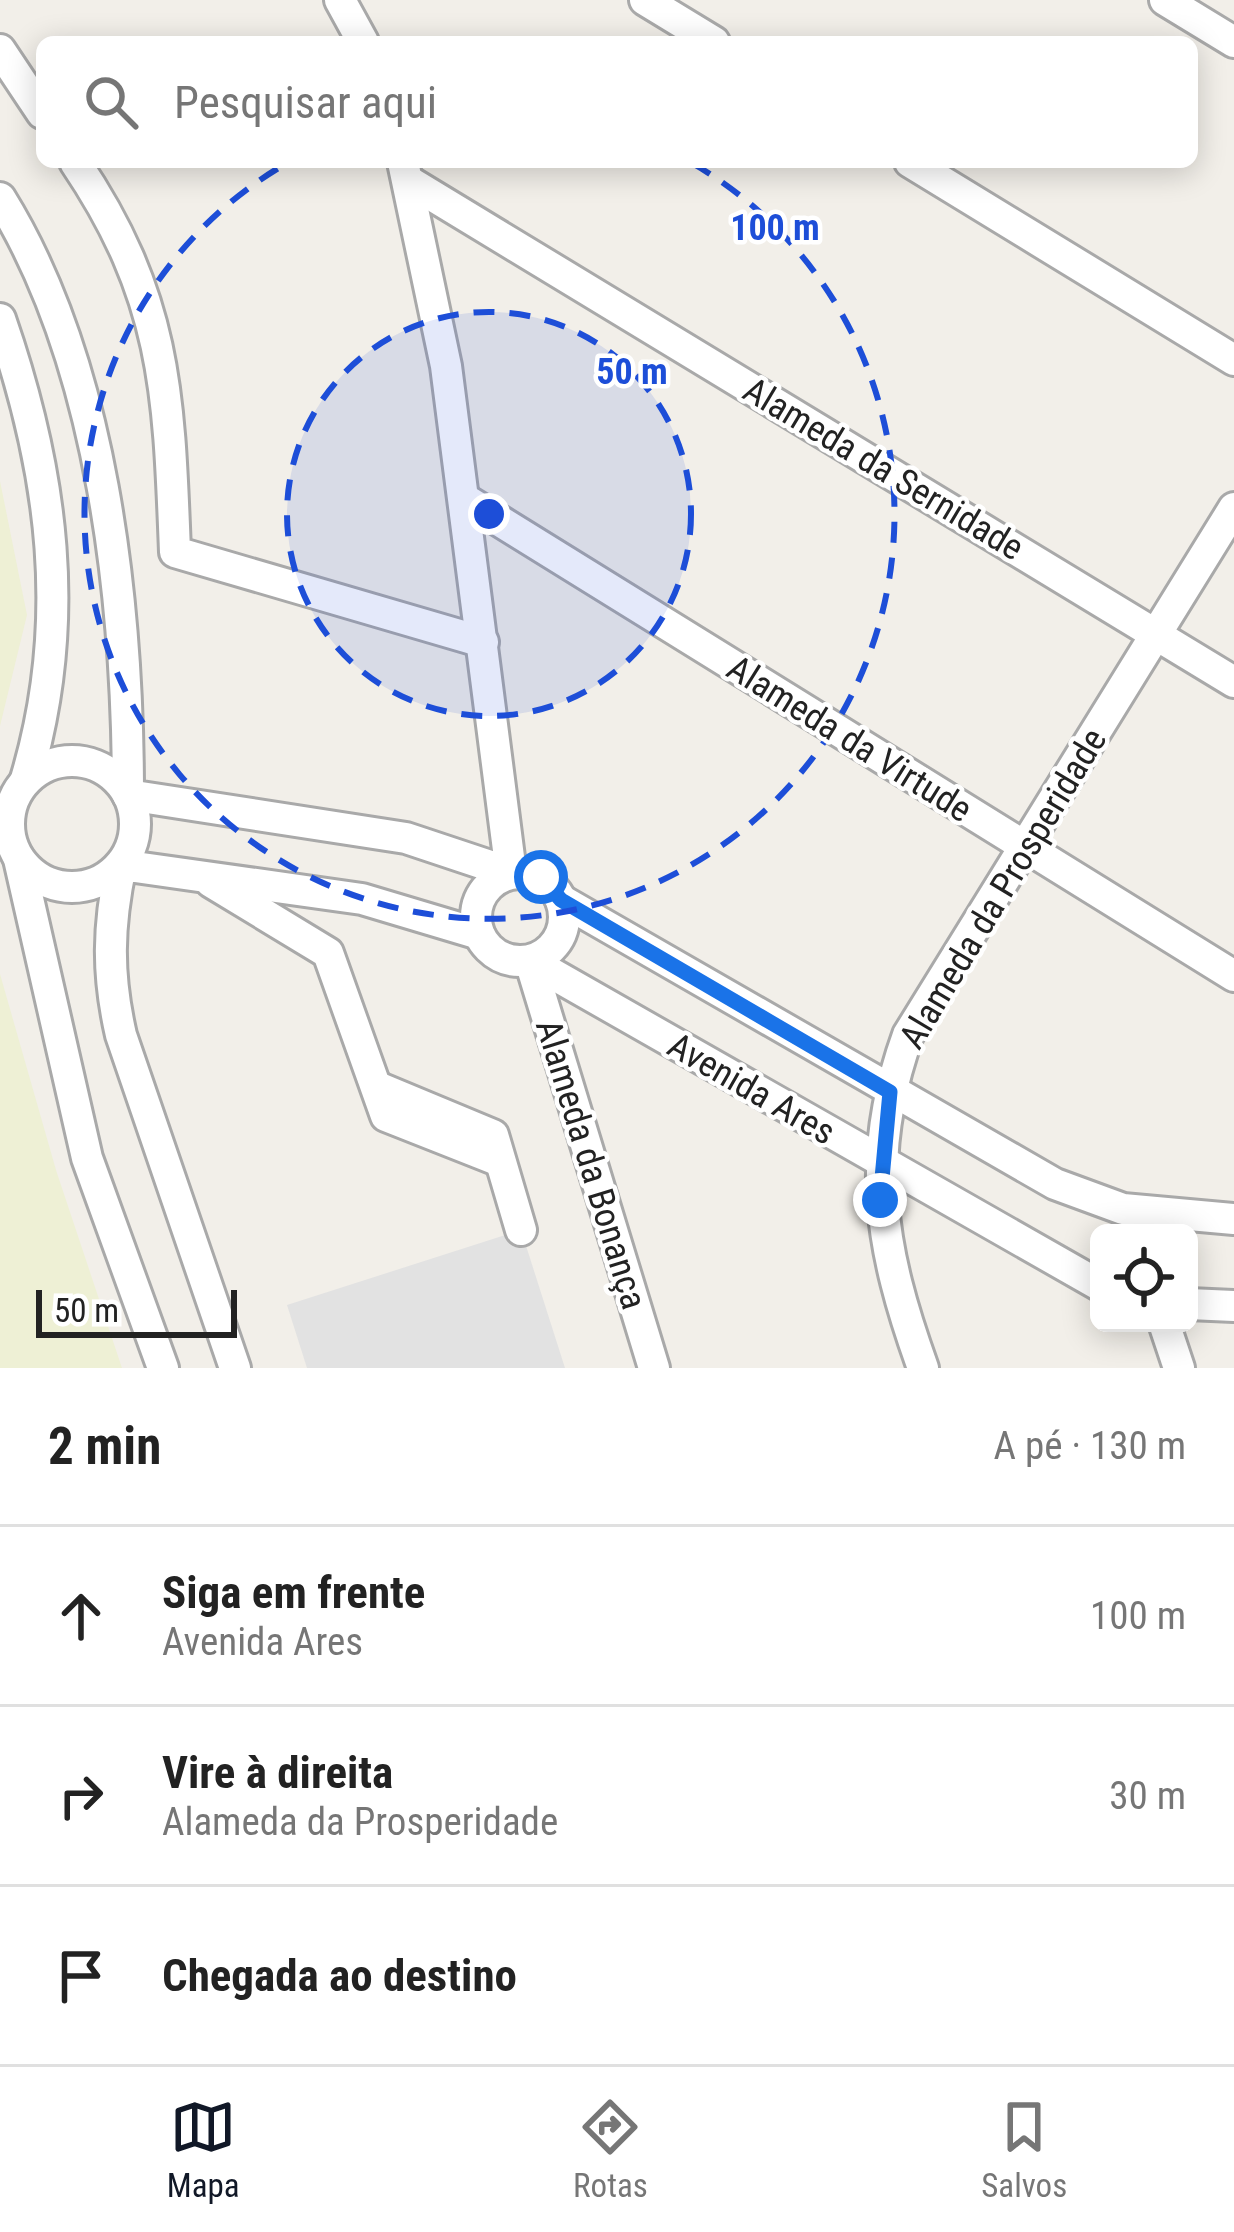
<!DOCTYPE html>
<html lang="pt">
<head>
<meta charset="utf-8">
<style>
  :root { --surface:#fff; --page:#f2f2f2; --text:#222; --muted:#767676; --line:#e0e0e0; --accent:#111827 }
  body { margin:0; font-family:"Roboto Condensed",sans-serif; background:var(--page); color:var(--text) }
  .controls { position:absolute; right:36px; bottom:36px; display:grid; overflow:hidden; border-radius:18px; box-shadow:0 6px 30px #0003 }
  .controls button { width:108px; height:108px; display:grid; place-items:center; padding:0; border:0; border-bottom:3px solid var(--line); background:var(--surface); color:var(--text); font:60px sans-serif }
  .scale { position:absolute; left:36px; bottom:30px; width:201px; box-sizing:border-box; padding-left:12px; border:6px solid #222; border-top:0; font-size:33px; line-height:42px; white-space:nowrap; color:#222; -webkit-text-stroke:9px #fff; paint-order:stroke }
  .stop { position:absolute; width:36px; height:36px; margin:-27px; border:9px solid #1a73e8; border-radius:50%; background:#fff }
  .stop.end { background:#1a73e8; border-color:#fff; box-shadow:0 3px 12px #0008 }
  .list { margin:0; padding:0; list-style:none }
  h2 { display:flex; justify-content:space-between; align-items:center; height:156px; margin:0; padding:0 48px; font-size:51px }
  h2 small { font-size:39px; font-weight:400; color:var(--muted) }
  .list li { display:grid; grid-template-columns:78px 1fr auto; gap:36px; align-items:center; box-sizing:border-box; height:180px; padding:0 48px; border-top:3px solid var(--line) }
  .list b { display:block; font-size:45px; white-space:nowrap }
  .list p { margin:0; font-size:39px; white-space:nowrap; color:var(--muted) }
  .list em { font-size:39px; font-style:normal; color:var(--muted) }
  .icon { flex:none; width:66px; height:66px; fill:none; stroke:currentColor; stroke-width:2; stroke-linecap:round; stroke-linejoin:round }
  .map { position:relative; flex:none; width:1234px; height:1368px; overflow:hidden }
  .search { position:absolute; background:var(--surface); box-shadow:0 6px 30px #0003; left:36px; right:36px; top:36px; height:132px; display:flex; align-items:center; gap:30px; box-sizing:border-box; padding:0 42px; border-radius:18px; color:var(--muted); font-size:45px }
  .sheet { height:696px; background:var(--surface) }
  nav { display:flex; justify-content:space-around; align-items:center; box-sizing:border-box; height:168px; border-top:3px solid var(--line); background:var(--surface); font-size:33px; color:var(--muted) }
  nav a { display:grid; justify-items:center; gap:6px }
  nav .on { color:var(--accent) }
  .map>svg:first-child { display:block }
  .farmland { fill:#eef0d5 }
  .parking { fill:#e2e2e2 }
  .lines { fill:none; stroke-linecap:round; stroke-linejoin:round }
  .minor-casing { stroke:#a9a9a9; stroke-width:36 }
  .minor { stroke:#fff; stroke-width:30 }
  .route { stroke:#1a73e8; stroke-width:15 }
  .ring { fill:none; stroke:#1d4ed8; stroke-width:6; stroke-dasharray:21 15 }
  .labels { text-anchor:middle; stroke-width:9; stroke-linejoin:round; paint-order:stroke }
  .street-label { font-size:36px; fill:#222; stroke:#fff }
  .centre { fill:#1d4ed8; stroke:#fff; stroke-width:6 }
  .ring-label { font-size:36px; text-anchor:middle; font-weight:bold; fill:#1d4ed8; stroke:#fff; stroke-width:9; stroke-linejoin:round; paint-order:stroke }
</style>
</head>
<body>
<div class="map">
<svg width="1234" height="1368" viewBox="0 0 1234 1368">
  <rect width="100%" height="100%" fill="#f2efe9"/>
  <g class="farmland">
    <path d="M0,481L27,615L0,726Z"/>
    <path d="M0,974L56,1170L122,1368H0Z"/>
  </g>
  <path class="parking" d="M521,1230L565,1368H307L287,1305Z"/>
  <g class="lines">
    <defs>
      <g id="minor">
        <path d="M340,0L363,42"/>
        <path d="M645,0L714,42"/>
        <path d="M1165,0L1234,42"/>
        <path d="M0,50L42,113"/>
        <path d="M75,162C167,298 169,395 175,552L483,642"/>
        <path d="M910,162L1234,360"/>
        <path d="M410,182L1234,682"/>
        <path d="M0,198C103,364 128,603 128,795L406,838L511,873L446,366L403,162"/>
        <path d="M0,319C53,472 73,622 26,779"/>
        <path d="M466,500L1234,976"/>
        <circle cx="72" cy="824" r="63"/>
        <path d="M19,859L87,1158L163,1368"/>
        <circle cx="520" cy="917" r="44"/>
        <path d="M211,882L328,953L386,1116L500,1161"/>
        <path d="M561,900L1055,1184L1123,1209L1234,1219"/>
        <path d="M530,961L1099,1285"/>
        <path d="M530,961L654,1368"/>
        <path d="M380,1088L493,1135L521,1230"/>
        <path d="M1189,1304L1234,1306"/>
        <path d="M1164,1323L1179,1368"/>
        <path d="M235,1368L121,1035C107,974 108,926 121,865L362,899L479,934"/>
        <path d="M923,1368C880,1249 864,1157 908,1035L1234,508"/>
      </g>
    </defs>
    <use href="#minor" class="minor-casing"/>
    <use href="#minor" class="minor"/>
  </g>
  <g class="lines">
    <path class="route" d="M541,877L561,900L890,1092L880,1200"/>
  </g>
  <circle cx="489" cy="514" r="202" fill="#1d4ed8" fill-opacity=".12"/>
  <g class="ring">
    <circle cx="489" cy="514" r="202"/>
    <path d="M692 163A405 405 0 1 1 287 163"/>
  </g>
  <g class="labels">
    <g class="street-label">
      <text transform="translate(884 468) rotate(31)" y="13">Alameda da Sernidade</text>
      <text transform="translate(850 738) rotate(32)" y="13">Alameda da Virtude</text>
      <text transform="translate(1002 888) rotate(-59)" y="13">Alameda da Prosperidade</text>
      <text transform="translate(752 1088) rotate(30)" y="13">Avenida Ares</text>
      <text transform="translate(592 1164) rotate(73)" y="13">Alameda da Bonança</text>
    </g>
  </g>
  <circle cx="489" cy="514" r="18" class="centre"/>
  <g class="ring-label">
    <text x="775" y="240">100 m</text>
    <text x="632" y="384">50 m</text>
  </g>
</svg>
<div class="controls">
<button><svg class="icon" aria-label="locate" viewBox="0 0 24 24"><circle cx="12" cy="12" r="6"/><path d="M12 2v4M12 18v4M2 12h4M18 12h4"/></svg></button>
</div>
<div class="scale">50 m</div>
<div class="stop" style="left:541px;top:877px"></div>
<div class="stop end" style="left:880px;top:1200px"></div>
<div class="search"><svg class="icon" aria-label="search" viewBox="0 0 24 24"><circle cx="10" cy="10" r="6"/><path d="M15 15l6 6"/></svg>Pesquisar aqui</div>
</div>
<section class="sheet">
<h2>2 min<small>A pé · 130 m</small></h2>
<ul class="list">
<li><svg class="icon" aria-label="ahead" viewBox="0 0 24 24"><path d="M12 20V5M6 11l6-6 6 6"/></svg><div><b>Siga em frente</b><p>Avenida Ares</p></div><em>100 m</em></li>
<li><svg class="icon" aria-label="right" viewBox="0 0 24 24"><path d="M7 20v-9h11M14 6l5 5-5 5"/></svg><div><b>Vire à direita</b><p>Alameda da Prosperidade</p></div><em>30 m</em></li>
<li><svg class="icon" aria-label="arrive" viewBox="0 0 24 24"><path d="M6 21V4h12l-3 4 3 4H6"/></svg><div><b>Chegada ao destino</b></div></li>
</ul>
</section>
<nav>
<a class="on"><svg class="icon" aria-label="map" viewBox="0 0 24 24"><path d="M3 6l6-2 6 2 6-2v14l-6 2-6-2-6 2zM9 4v14M15 6v14"/></svg>Mapa</a>
<a><svg class="icon" aria-label="directions" viewBox="0 0 24 24"><path d="M12 3l9 9-9 9-9-9zM9 14v-3h6M13 9l2 2-2 2"/></svg>Rotas</a>
<a><svg class="icon" aria-label="saved" viewBox="0 0 24 24"><path d="M7 4h10v16l-5-4-5 4z"/></svg>Salvos</a>
</nav>
</body>
</html>
